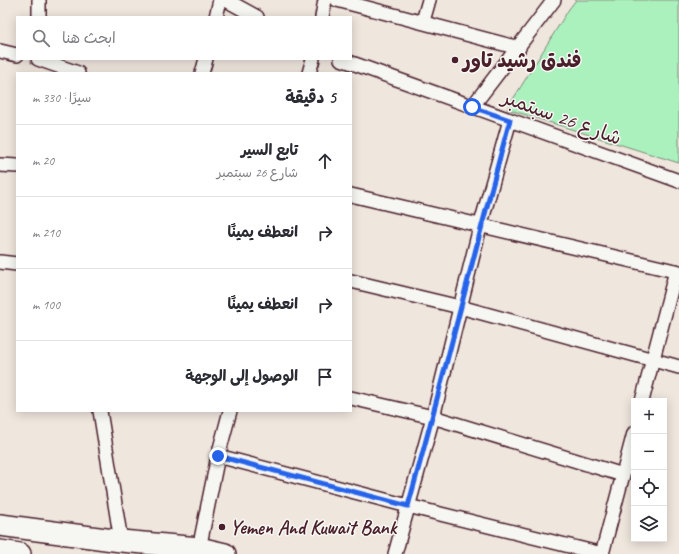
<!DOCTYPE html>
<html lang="ar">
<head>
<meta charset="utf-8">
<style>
  :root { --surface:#fff; --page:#f7f7f7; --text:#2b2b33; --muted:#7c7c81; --line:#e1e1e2 }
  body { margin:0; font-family:Caveat,"Playpen Sans Arabic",sans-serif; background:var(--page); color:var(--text); direction:rtl }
  .controls { position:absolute; right:12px; bottom:12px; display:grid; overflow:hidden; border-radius:0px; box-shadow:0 2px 10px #0003 }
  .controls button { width:36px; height:36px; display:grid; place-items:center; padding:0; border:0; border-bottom:1px solid var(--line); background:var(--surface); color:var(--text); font:20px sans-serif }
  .stop { position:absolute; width:12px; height:12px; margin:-9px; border:3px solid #2563eb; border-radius:50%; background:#fff }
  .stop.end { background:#2563eb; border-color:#fff; box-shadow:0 1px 4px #0008 }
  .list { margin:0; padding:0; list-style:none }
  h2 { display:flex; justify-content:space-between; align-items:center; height:52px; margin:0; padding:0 16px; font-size:17px }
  h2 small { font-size:13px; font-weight:400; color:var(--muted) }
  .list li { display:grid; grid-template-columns:26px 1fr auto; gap:12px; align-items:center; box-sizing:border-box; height:72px; padding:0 16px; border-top:1px solid var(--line) }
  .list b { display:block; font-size:15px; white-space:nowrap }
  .list p { margin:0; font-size:13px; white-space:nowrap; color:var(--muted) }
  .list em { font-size:13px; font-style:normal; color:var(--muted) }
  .icon { flex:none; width:22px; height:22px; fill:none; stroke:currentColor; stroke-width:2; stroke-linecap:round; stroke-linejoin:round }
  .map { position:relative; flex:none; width:679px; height:554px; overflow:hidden; direction:ltr }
  .search { position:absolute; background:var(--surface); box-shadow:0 2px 10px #0003; left:16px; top:16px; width:336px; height:44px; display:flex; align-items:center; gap:10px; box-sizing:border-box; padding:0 14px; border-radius:0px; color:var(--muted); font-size:15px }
  .panel { position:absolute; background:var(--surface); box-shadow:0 2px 10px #0003; left:16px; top:72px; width:336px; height:340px; border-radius:0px; direction:rtl }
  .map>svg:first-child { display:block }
  .green { fill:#aaf1be; stroke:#7a8874 }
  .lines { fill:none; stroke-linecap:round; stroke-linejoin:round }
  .minor-casing { stroke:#4a1f2b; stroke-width:16 }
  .primary-casing { stroke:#4a1f2b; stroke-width:24 }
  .minor { stroke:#f6f6f2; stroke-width:13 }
  .primary { stroke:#f6f6f2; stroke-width:21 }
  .route { stroke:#2563eb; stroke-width:5 }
  .poi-dot { fill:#4a1f2b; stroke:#f6f6f2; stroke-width:1.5 }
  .labels { text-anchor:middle; stroke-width:3; stroke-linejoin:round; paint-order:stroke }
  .poi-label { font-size:20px; font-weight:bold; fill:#4a1f2b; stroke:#f6f6f2; text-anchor:start }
  .street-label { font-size:20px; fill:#4a1f2b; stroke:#f6f6f2 }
</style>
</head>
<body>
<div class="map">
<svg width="679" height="554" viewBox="0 0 679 554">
  <rect width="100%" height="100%" fill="#efe6dd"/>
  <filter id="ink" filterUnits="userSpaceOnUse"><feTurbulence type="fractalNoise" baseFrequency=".025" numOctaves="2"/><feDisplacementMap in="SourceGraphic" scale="8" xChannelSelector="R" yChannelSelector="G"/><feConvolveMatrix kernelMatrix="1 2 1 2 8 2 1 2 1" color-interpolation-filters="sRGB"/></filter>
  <g filter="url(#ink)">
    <path class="green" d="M576,0H679V163L507,109L569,9Z"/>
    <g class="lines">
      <defs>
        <g id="minor">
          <path d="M39,0V17"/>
          <path d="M226,0L257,17"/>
          <path d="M337,0L519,48"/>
          <path d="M216,17L220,0"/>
          <path d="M322,17L325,0"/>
          <path d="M423,21L429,0"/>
          <path d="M0,51L17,55"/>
          <path d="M38,59L78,73"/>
          <path d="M341,59L679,181"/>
          <path d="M202,73L206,59"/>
          <path d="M309,73L313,59"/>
          <path d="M472,107L554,0"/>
          <path d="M0,165L17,166"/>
          <path d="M351,195L679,272"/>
          <path d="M0,262L17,264"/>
          <path d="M351,281L460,307L679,367"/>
          <path d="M351,398L433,417L623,475"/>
          <path d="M642,401L676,271"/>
          <path d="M100,411L121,541"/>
          <path d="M218,456L408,506L602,554"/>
          <path d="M198,554L218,456L230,411"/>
          <path d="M395,554L433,417L480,227L510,120"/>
          <path d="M602,554L634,433"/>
        </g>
        <g id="primary">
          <path d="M0,525L121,541L199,548L225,554"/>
          <path d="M0,551L20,554"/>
        </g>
      </defs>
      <use href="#minor" class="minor-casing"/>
      <use href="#primary" class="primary-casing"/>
      <use href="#minor" class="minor"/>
      <use href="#primary" class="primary"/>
    </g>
  </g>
  <g class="lines" filter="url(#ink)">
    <path class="route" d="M218,456L408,506C444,378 475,248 510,120L472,107"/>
  </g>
  <g class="poi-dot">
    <circle cx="455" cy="60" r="4"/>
    <circle cx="222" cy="527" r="4"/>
  </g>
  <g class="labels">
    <g class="poi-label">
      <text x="463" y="67">فندق رشيد تاور</text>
      <text x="230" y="534">Yemen And Kuwait Bank</text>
    </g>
    <g class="street-label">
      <text transform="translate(562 117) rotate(20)" y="7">شارع 26 سبتمبر</text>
    </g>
  </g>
</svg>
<div class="controls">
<button>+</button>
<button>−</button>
<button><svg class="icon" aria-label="locate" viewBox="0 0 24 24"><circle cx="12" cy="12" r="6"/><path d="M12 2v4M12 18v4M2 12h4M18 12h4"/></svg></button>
<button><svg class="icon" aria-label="layers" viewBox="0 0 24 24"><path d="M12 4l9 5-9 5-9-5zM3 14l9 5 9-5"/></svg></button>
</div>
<div class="stop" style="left:472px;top:107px"></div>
<div class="stop end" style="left:218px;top:456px"></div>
<div class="search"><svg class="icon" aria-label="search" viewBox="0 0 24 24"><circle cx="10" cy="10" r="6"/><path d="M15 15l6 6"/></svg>ابحث هنا</div>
<section class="panel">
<h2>5 دقيقة<small>سيرًا · 330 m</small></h2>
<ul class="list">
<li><svg class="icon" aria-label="ahead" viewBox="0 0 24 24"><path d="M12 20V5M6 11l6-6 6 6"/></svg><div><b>تابع السير</b><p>شارع 26 سبتمبر</p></div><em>20 m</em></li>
<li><svg class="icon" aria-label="right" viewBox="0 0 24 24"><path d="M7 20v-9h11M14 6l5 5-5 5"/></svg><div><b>انعطف يمينًا</b></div><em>210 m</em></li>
<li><svg class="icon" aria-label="right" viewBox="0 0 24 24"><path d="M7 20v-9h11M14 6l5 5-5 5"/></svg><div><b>انعطف يمينًا</b></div><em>100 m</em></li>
<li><svg class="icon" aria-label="arrive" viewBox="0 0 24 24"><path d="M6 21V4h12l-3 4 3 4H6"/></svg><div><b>الوصول إلى الوجهة</b></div></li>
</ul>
</section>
</div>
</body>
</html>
